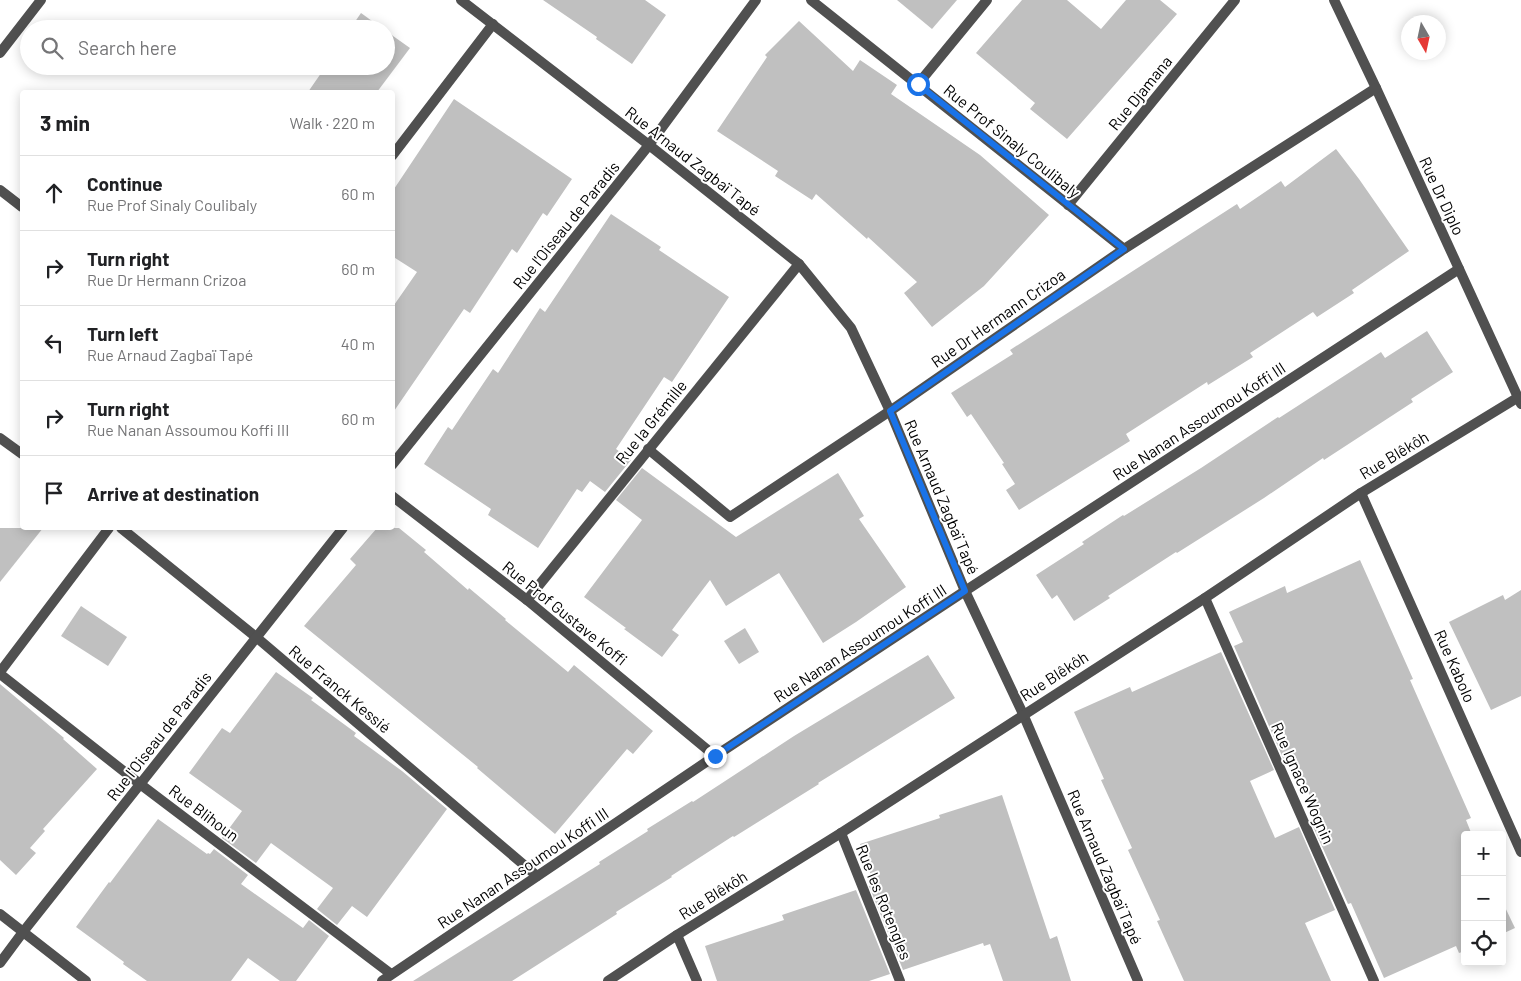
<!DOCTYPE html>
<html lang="en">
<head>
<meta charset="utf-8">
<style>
  :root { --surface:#fff; --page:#f2f2f2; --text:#202124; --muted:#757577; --line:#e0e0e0 }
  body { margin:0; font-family:Barlow,sans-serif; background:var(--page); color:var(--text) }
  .controls { position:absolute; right:15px; bottom:15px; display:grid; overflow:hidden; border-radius:5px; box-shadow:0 2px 12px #0003 }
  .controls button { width:45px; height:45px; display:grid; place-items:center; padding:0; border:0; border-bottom:1px solid var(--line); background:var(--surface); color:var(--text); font:25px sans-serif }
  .compass { position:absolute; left:1401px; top:15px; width:45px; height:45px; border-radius:50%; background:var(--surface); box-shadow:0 2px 12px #0003; rotate:171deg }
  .stop { position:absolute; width:15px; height:15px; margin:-11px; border:4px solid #1a73e8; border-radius:50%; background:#fff }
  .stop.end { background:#1a73e8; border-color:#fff; box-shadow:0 1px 5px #0008 }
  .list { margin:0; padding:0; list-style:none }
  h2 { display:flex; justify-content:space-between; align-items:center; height:65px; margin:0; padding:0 20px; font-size:21px }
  h2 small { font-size:16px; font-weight:400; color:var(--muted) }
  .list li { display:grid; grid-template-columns:32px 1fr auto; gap:15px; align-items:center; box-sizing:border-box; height:75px; padding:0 20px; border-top:1px solid var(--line) }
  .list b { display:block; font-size:19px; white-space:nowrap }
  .list p { margin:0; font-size:16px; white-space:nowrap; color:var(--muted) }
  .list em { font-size:16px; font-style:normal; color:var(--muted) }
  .icon { flex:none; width:28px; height:28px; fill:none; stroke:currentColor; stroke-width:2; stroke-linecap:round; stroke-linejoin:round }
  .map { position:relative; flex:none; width:1521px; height:981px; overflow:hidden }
  .search { position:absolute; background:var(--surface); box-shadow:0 2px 12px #0003; left:20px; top:20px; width:375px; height:55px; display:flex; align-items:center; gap:12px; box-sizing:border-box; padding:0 18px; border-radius:28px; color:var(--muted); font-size:19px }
  .panel { position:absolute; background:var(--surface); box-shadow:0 2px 12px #0003; left:20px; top:90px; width:375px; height:440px; border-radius:5px }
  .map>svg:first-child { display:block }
  .building { fill:#c0c0c0 }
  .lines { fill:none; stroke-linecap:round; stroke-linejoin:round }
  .minor { stroke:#505050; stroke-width:10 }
  .route { stroke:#1a73e8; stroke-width:6 }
  .labels { text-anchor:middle; stroke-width:4; stroke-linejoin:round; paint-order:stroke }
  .street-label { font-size:16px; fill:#000; stroke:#fff }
</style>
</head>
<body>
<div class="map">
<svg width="1521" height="981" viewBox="0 0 1521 981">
  <rect width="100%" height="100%" fill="#fff"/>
  <g class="building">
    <path d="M543,0H645L666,15L632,64L596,39L597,37Z"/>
    <path d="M897,0H957L932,29Z"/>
    <path d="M1022,0H1067L1101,29L1126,0H1160L1177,14L1067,139L1030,109L1035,103L976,53Z"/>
    <path d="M361,13L383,29H350Z"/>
    <path d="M799,21L853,71L860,60L897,85L891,94L980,155L1049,215L984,286L932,327L904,293L917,282L868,237L867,239L816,194L812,200L775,176L778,171L717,131L767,57L765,55Z"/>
    <path d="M386,31L410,48L377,92H308L326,66H386Z"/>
    <path d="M454,99L572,179L547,216L543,213L517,253L512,249L470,313L464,309L392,414V308L417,272L392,256V192Z"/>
    <path d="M1336,149L1359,179L1409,251L1352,290L1354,293L1317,317L1313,312L1250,353L1253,357L1208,385L1207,382L1126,434L1130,441L1019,510L1006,490L1015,484L1002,464L1004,463L971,414L967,417L951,393L1013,354L1010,350L1237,204L1240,209L1281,181L1285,187Z"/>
    <path d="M611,214L661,247L659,250L729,297L672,382L664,377L616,449L631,460L605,492L590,481L582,492L577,489L538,548L488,515L491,509L424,464L448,427L452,430L493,369L498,373L540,308L545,312Z"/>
    <path d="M1427,331L1453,372L1411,399L1413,402L1324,460L1323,458L1264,498L1177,553L1176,552L1108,596L1110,598L1074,621L1057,595L1052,599L1036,575L1084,544L1082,542L1123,515L1124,516L1201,468L1278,417L1279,418L1381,352L1385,358Z"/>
    <path d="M642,468L736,537L838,473L864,516L859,519L906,587L856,622L823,643L779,573L726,606L710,580L672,630L679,635L662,657L624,629L626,628L584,597L642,520L616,500Z"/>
    <path d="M0,528H43L0,582Z"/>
    <path d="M377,528H399L426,550L424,552L468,590L469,588L506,619L505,620L568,672L574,665L653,731L633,754L627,749L555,834L477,768L478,767L304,626L356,565L350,559Z"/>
    <path d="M1360,560L1413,679L1410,680L1471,818L1466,820L1472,835H1465V951L1459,953L1456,946L1384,978L1351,903L1348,904L1311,822L1320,818L1294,761L1286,765L1234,646L1243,642L1229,612L1285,586L1287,593Z"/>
    <path d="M1521,590V696L1491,710L1449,622L1503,595L1505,600Z"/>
    <path d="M81,606L127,637L108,666L61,636Z"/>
    <path d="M745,628L759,652L739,664L724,641Z"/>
    <path d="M1221,652L1274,770L1250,781L1275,838L1299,827L1335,910L1305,923L1331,981H1184L1157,921L1160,920L1128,850L1132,848L1101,780L1104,779L1074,712L1130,687L1132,692Z"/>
    <path d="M928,655L955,698L818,783L819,784L734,837L733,836L671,876L672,877L616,912L617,914L512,981H413L600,864L599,862L648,831L647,829L692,801L693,802L794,736Z"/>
    <path d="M276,672L313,698L311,700L356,733L354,736L402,771L447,809L367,917L352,906L337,925L317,909L333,888L271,843L256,863L222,838L242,811L189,773L222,728L230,733Z"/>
    <path d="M0,684L64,738L63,739L97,769L43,829L45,831L30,848L36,853L16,875L0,860Z"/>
    <path d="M1002,795L1050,939L1057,936L1071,981H1003L990,944L984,946L983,943L903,970L869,886L874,884L860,844L940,818L939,815Z"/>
    <path d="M158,819L207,854L208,853L210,854L214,849L248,875L241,884L303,928L309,920L329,936L296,981H280L248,958L231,981H147L123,964L124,962L76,927L109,882L110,883Z"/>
    <path d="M856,890L890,974L869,981H717L705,946L784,920L782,915Z"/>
    <path d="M1502,901L1515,928L1502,934Z"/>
  </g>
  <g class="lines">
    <g class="minor">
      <path d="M461,0L649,145L799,264L851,328L890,411L965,591L1023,714L1138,981"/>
      <path d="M811,0L1124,249"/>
      <path d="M1334,0L1376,88L1521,404"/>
      <path d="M0,53L41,0"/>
      <path d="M918,84L987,0"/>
      <path d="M392,156L493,24"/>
      <path d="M0,190L22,207"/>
      <path d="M1068,205L1235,0"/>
      <path d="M0,438L22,454"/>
      <path d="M648,449L730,517L890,411L1124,249L1376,88"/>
      <path d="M392,465L649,145L756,0"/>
      <path d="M1361,493L1521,852"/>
      <path d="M392,496L527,600L715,756"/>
      <path d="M121,528L256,637L537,876"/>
      <path d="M1205,598L1374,981"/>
      <path d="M527,600L799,264"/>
      <path d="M0,672L109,528"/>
      <path d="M0,674L140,784L391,974"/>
      <path d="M841,833L900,981"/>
      <path d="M0,914L86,981"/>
      <path d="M677,935L697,981"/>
      <path d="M0,963L23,932L343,528"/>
      <path d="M382,981L715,756L965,591L1459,269"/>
      <path d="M608,981L677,935L841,833L1205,598L1361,493L1517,398"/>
    </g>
  </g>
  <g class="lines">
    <path class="route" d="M715,756L965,591L890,411L1124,249L918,84"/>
  </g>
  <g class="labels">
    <g class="street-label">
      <text transform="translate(1140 93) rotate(-51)" y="6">Rue Djamana</text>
      <text transform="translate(1012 141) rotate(39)" y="6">Rue Prof Sinaly Coulibaly</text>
      <text transform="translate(693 161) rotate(38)" y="6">Rue Arnaud Zagbaï Tapé</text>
      <text transform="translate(1442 196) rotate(65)" y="6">Rue Dr Diplo</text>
      <text transform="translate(566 225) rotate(-51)" y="6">Rue l'Oiseau de Paradis</text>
      <text transform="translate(998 318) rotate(-35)" y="6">Rue Dr Hermann Crizoa</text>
      <text transform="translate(1199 421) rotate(-33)" y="6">Rue Nanan Assoumou Koffi III</text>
      <text transform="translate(651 422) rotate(-51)" y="6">Rue la Grémille</text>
      <text transform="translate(1394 455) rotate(-31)" y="6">Rue Blêkôh</text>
      <text transform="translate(942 497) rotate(67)" y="6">Rue Arnaud Zagbaï Tapé</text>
      <text transform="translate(565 613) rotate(39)" y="6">Rue Prof Gustave Koffi</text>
      <text transform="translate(860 643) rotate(-33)" y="6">Rue Nanan Assoumou Koffi III</text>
      <text transform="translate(1455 666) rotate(66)" y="6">Rue Kabolo</text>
      <text transform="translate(1054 676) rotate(-33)" y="6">Rue Blêkôh</text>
      <text transform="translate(340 689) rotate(40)" y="6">Rue Franck Kessié</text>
      <text transform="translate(159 736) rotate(-52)" y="6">Rue l'Oiseau de Paradis</text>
      <text transform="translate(1303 783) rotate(66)" y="6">Rue Ignace Wognin</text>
      <text transform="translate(204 813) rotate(37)" y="6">Rue Blihoun</text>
      <text transform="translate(1105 867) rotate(67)" y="6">Rue Arnaud Zagbaï Tapé</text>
      <text transform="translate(523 868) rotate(-34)" y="6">Rue Nanan Assoumou Koffi III</text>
      <text transform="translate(713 895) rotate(-32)" y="6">Rue Blêkôh</text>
      <text transform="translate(884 902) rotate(68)" y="6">Rue les Rotengles</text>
    </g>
  </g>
</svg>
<div class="controls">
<button>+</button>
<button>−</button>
<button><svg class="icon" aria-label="locate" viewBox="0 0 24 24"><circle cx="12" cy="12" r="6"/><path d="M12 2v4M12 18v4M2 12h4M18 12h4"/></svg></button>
</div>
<svg class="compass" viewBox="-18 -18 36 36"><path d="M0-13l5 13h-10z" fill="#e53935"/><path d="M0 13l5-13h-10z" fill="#757577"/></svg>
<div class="stop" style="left:918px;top:84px"></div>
<div class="stop end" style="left:715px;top:756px"></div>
<div class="search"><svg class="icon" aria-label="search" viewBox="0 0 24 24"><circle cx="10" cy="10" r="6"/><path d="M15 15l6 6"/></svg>Search here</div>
<section class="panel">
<h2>3 min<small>Walk · 220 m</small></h2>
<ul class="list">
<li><svg class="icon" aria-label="ahead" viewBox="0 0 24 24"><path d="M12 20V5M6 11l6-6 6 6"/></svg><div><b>Continue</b><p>Rue Prof Sinaly Coulibaly</p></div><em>60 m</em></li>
<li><svg class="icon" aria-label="right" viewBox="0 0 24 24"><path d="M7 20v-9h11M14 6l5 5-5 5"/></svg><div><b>Turn right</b><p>Rue Dr Hermann Crizoa</p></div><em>60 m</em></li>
<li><svg class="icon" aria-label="left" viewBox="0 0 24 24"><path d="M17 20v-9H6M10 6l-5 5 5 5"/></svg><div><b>Turn left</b><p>Rue Arnaud Zagbaï Tapé</p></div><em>40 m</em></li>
<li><svg class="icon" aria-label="right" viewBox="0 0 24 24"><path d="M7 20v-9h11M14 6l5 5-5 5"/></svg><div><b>Turn right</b><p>Rue Nanan Assoumou Koffi III</p></div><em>60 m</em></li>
<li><svg class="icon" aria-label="arrive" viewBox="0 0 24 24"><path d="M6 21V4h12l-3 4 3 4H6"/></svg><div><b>Arrive at destination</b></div></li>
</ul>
</section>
</div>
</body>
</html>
